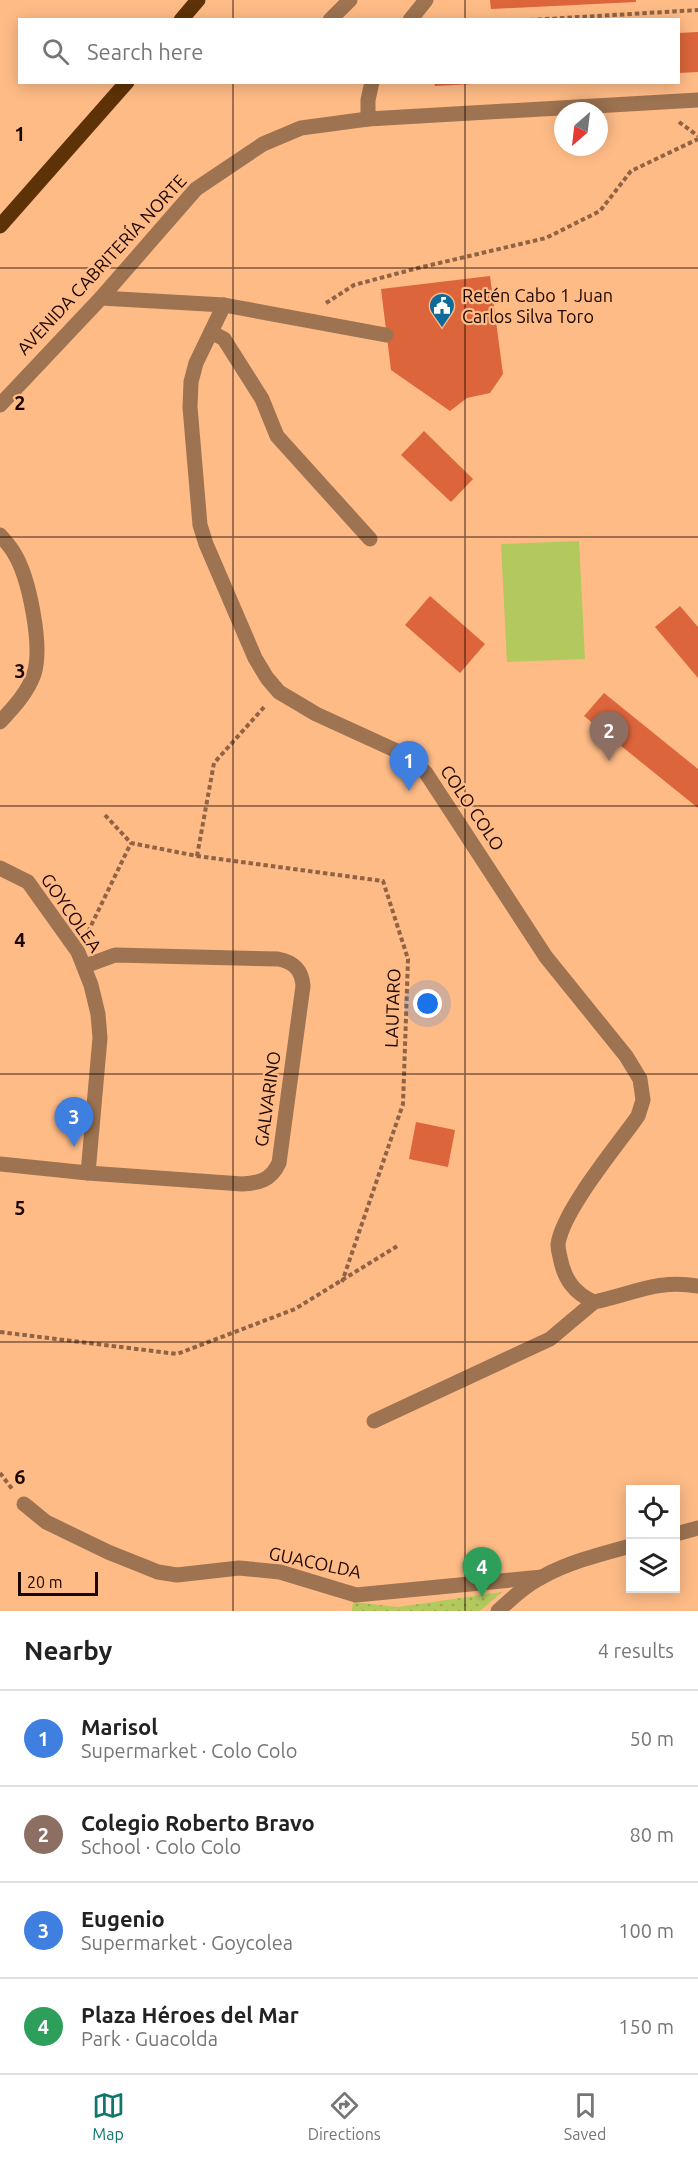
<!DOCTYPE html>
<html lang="en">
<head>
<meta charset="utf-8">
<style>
  :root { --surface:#fff; --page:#f6f6f6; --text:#222; --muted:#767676; --line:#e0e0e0; --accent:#0f766e }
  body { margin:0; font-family:Ubuntu,sans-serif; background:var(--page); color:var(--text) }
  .controls { position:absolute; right:18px; bottom:18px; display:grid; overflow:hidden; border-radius:0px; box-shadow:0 3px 15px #0003 }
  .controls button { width:54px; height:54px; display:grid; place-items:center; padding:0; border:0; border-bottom:2px solid var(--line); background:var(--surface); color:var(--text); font:30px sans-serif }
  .compass { position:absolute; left:554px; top:102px; width:54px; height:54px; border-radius:50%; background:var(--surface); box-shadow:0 3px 15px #0003; rotate:208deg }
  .scale { position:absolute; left:18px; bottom:15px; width:80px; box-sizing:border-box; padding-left:6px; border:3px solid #1a0500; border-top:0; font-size:16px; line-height:21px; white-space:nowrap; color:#1a0500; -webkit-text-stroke:4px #febb86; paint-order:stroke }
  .you { position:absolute; left:428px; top:1004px; width:21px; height:21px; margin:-15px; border:4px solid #fff; border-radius:50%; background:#1a73e8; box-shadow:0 0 0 9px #1a73e833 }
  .badge { display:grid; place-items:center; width:39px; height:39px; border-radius:50%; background:var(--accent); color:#fff; font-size:20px; font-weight:700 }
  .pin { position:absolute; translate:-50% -50px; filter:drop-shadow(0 2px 3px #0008) }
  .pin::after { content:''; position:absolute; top:32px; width:21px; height:18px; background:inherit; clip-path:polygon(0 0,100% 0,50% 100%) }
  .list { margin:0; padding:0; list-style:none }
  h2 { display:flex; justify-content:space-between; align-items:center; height:78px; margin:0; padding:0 24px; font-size:26px }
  h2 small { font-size:20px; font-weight:400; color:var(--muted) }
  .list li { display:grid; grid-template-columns:39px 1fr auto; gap:18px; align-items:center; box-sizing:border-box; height:96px; padding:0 24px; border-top:2px solid var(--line) }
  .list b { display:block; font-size:22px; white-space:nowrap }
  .list p { margin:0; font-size:20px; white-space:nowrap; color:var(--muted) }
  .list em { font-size:20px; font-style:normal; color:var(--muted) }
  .icon { flex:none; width:33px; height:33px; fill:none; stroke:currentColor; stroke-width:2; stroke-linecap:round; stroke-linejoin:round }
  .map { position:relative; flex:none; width:698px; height:1611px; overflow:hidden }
  .search { position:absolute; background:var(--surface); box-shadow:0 3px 15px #0003; left:18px; right:18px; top:18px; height:66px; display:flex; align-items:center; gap:15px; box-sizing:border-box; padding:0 21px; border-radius:0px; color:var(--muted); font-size:22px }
  .sheet { height:462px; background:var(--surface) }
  nav { display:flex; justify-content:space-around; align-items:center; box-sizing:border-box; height:84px; border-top:2px solid var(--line); background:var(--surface); font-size:16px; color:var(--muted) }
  nav a { display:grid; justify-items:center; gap:3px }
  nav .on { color:var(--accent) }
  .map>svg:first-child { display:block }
  .grass { fill:#b3c95d }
  .park { fill:url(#park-dots) }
  .building { fill:#dc653b }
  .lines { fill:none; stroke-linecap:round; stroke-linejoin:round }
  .path { stroke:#906345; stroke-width:4; stroke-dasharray:4.5 3; stroke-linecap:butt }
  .service { stroke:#9d7351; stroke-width:15 }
  .minor { stroke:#9d7351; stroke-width:15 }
  .tertiary { stroke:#9d7351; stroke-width:15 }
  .primary { stroke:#5d3206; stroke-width:15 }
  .grid { fill:none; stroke:#1a0500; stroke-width:1.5; stroke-opacity:0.55 }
  .labels { text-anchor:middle; stroke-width:4.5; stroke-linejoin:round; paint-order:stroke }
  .street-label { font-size:18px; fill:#1a0500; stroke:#febb86 }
  .poi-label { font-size:18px; fill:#1a0500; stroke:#febb86; text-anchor:start }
  .grid-label { font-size:20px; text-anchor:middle; font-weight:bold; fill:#1a0500; stroke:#febb86; stroke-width:4.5; stroke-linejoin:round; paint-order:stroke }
</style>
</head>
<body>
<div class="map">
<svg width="698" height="1611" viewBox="0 0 698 1611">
  <defs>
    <pattern id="park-dots" width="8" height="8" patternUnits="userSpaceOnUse" patternTransform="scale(1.5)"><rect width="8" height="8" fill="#b3c95d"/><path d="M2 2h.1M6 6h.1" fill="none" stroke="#99ab4f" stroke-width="1.8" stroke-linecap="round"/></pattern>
  </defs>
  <rect width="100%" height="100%" fill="#febb86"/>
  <path class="grass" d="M579,541L585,659L507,662L501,544Z"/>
  <path class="park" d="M502,1592L480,1611H352L353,1602L398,1607Z"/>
  <g class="building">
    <path d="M490,0H636V2L491,9Z"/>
    <path d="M698,32V72L678,73V33Z"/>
    <path d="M434,82H473V84L435,86Z"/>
    <path d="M490,276L503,374L490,393L467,398L450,411L391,370L381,289Z"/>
    <path d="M424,431L473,479L451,502L401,455Z"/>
    <path d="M430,596L485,644L460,673L405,625Z"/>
    <path d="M680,606L698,627V678L655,627Z"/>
    <path d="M604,693L698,769V808L584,716Z"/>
    <path d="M416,1122L455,1130L448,1167L409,1159Z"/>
  </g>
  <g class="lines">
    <g class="path">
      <path d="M530,20L698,10"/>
      <path d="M679,122L698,136"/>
      <path d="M326,303L354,285L418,268L546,238L600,211L631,171L698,139"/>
      <path d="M105,815L131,843L197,856L383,881L408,959L403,1104L342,1282"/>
      <path d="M197,856L214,763L266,705"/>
      <path d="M88,932L131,843"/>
      <path d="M0,1332L177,1354L295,1309L399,1245"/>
      <path d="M0,1473L13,1490"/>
    </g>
    <g class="service">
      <path d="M224,305L386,335"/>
      <path d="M211,332L224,339L262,399L277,436L370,539"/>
    </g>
    <g class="minor">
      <path d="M330,20L350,0"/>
      <path d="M101,298L224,305L196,363L191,382L190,407L200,525L206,544L255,658L267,678L279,692L316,714L410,757L426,773L546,957L626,1056L640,1079L643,1100L638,1116C617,1146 563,1210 558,1244C558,1248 559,1253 560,1257C564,1279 574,1293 594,1302C633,1294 657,1279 698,1286"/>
      <path d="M0,535C5,541 10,546 14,553C29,577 43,646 34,674C28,692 13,708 0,722"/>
      <path d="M0,868L28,882L78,952L91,985L98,1014L100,1038L88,1173"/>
      <path d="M0,1164L88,1173L242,1184C260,1183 271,1180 279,1163L303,986C302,970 294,962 278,959L115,955L85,966"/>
      <path d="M374,1421L550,1339L594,1302"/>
      <path d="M24,1504L46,1522L108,1552L158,1572L177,1575L239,1568L280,1572L356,1595L542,1577"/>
      <path d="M676,1534L698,1528"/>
      <path d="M498,1611C511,1599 526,1585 542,1577C569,1562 601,1554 630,1546"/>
    </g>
    <g class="tertiary">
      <path d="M410,20L426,0"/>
      <path d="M368,119V100L372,82"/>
      <path d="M0,405L101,298L196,189L263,144L301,128L368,119L698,100"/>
    </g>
    <g class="primary">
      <path d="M181,20L198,0"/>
      <path d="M0,226L127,82"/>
    </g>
  </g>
  <path class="grid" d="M233,0V20M465,0V20M233,82V1611M465,82V1611M0,268H698M0,537H698M0,806H698M0,1074H698M0,1342H698"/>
  <defs>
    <symbol id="civic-pin" viewBox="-11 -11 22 30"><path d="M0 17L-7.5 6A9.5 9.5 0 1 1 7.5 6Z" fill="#0e6a99" stroke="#febb86"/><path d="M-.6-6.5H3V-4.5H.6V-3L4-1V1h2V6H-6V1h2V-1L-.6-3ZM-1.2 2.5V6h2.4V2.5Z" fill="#fff"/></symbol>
  </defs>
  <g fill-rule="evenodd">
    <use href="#civic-pin" x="427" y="291" width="30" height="40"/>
  </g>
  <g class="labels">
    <g class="street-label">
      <text transform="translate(102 265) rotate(-47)" y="6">AVENIDA CABRITERÍA NORTE</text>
      <text transform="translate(472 808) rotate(56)" y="6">COLO COLO</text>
      <text transform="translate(71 913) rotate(55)" y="6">GOYCOLEA</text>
      <text transform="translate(393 1008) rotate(-88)" y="6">LAUTARO</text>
      <text transform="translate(268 1099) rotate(-82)" y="6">GALVARINO</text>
      <text transform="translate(315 1563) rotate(12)" y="6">GUACOLDA</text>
    </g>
    <g class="poi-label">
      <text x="462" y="302">Retén Cabo 1 Juan<tspan x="462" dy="21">Carlos Silva Toro</tspan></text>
    </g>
  </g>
  <g class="grid-label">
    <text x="20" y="141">1</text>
    <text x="20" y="410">2</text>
    <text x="20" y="678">3</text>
    <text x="20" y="947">4</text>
    <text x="20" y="1215">5</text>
    <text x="20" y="1484">6</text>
  </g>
</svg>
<div class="controls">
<button><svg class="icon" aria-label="locate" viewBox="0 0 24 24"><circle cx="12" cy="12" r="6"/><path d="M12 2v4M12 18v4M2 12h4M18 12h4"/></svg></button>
<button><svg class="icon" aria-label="layers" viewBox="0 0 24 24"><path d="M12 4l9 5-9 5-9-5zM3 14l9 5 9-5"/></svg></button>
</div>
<svg class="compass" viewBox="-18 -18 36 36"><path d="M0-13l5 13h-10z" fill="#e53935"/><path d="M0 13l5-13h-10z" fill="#767676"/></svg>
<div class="scale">20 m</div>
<div class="you"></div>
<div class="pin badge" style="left:409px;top:791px;background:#3f7fe0">1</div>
<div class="pin badge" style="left:609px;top:761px;background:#8d6e63">2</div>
<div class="pin badge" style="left:74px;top:1147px;background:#3f7fe0">3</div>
<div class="pin badge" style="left:482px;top:1597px;background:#2e9e5b">4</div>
<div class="search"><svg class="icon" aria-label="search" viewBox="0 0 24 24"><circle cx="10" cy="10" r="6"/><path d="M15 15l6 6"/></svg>Search here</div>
</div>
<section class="sheet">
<h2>Nearby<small>4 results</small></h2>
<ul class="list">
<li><span class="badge" style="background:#3f7fe0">1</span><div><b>Marisol</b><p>Supermarket · Colo Colo</p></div><em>50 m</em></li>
<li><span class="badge" style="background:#8d6e63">2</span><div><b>Colegio Roberto Bravo</b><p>School · Colo Colo</p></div><em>80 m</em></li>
<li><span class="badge" style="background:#3f7fe0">3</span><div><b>Eugenio</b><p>Supermarket · Goycolea</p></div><em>100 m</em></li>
<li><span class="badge" style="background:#2e9e5b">4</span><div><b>Plaza Héroes del Mar</b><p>Park · Guacolda</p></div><em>150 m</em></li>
</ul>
</section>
<nav>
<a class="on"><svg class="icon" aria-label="map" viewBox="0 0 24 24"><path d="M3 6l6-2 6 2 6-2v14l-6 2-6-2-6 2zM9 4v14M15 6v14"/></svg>Map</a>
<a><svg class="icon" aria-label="directions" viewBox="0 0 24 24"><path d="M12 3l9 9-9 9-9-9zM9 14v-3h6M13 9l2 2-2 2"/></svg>Directions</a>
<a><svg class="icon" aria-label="saved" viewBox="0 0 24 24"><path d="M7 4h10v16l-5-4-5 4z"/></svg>Saved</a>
</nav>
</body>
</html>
